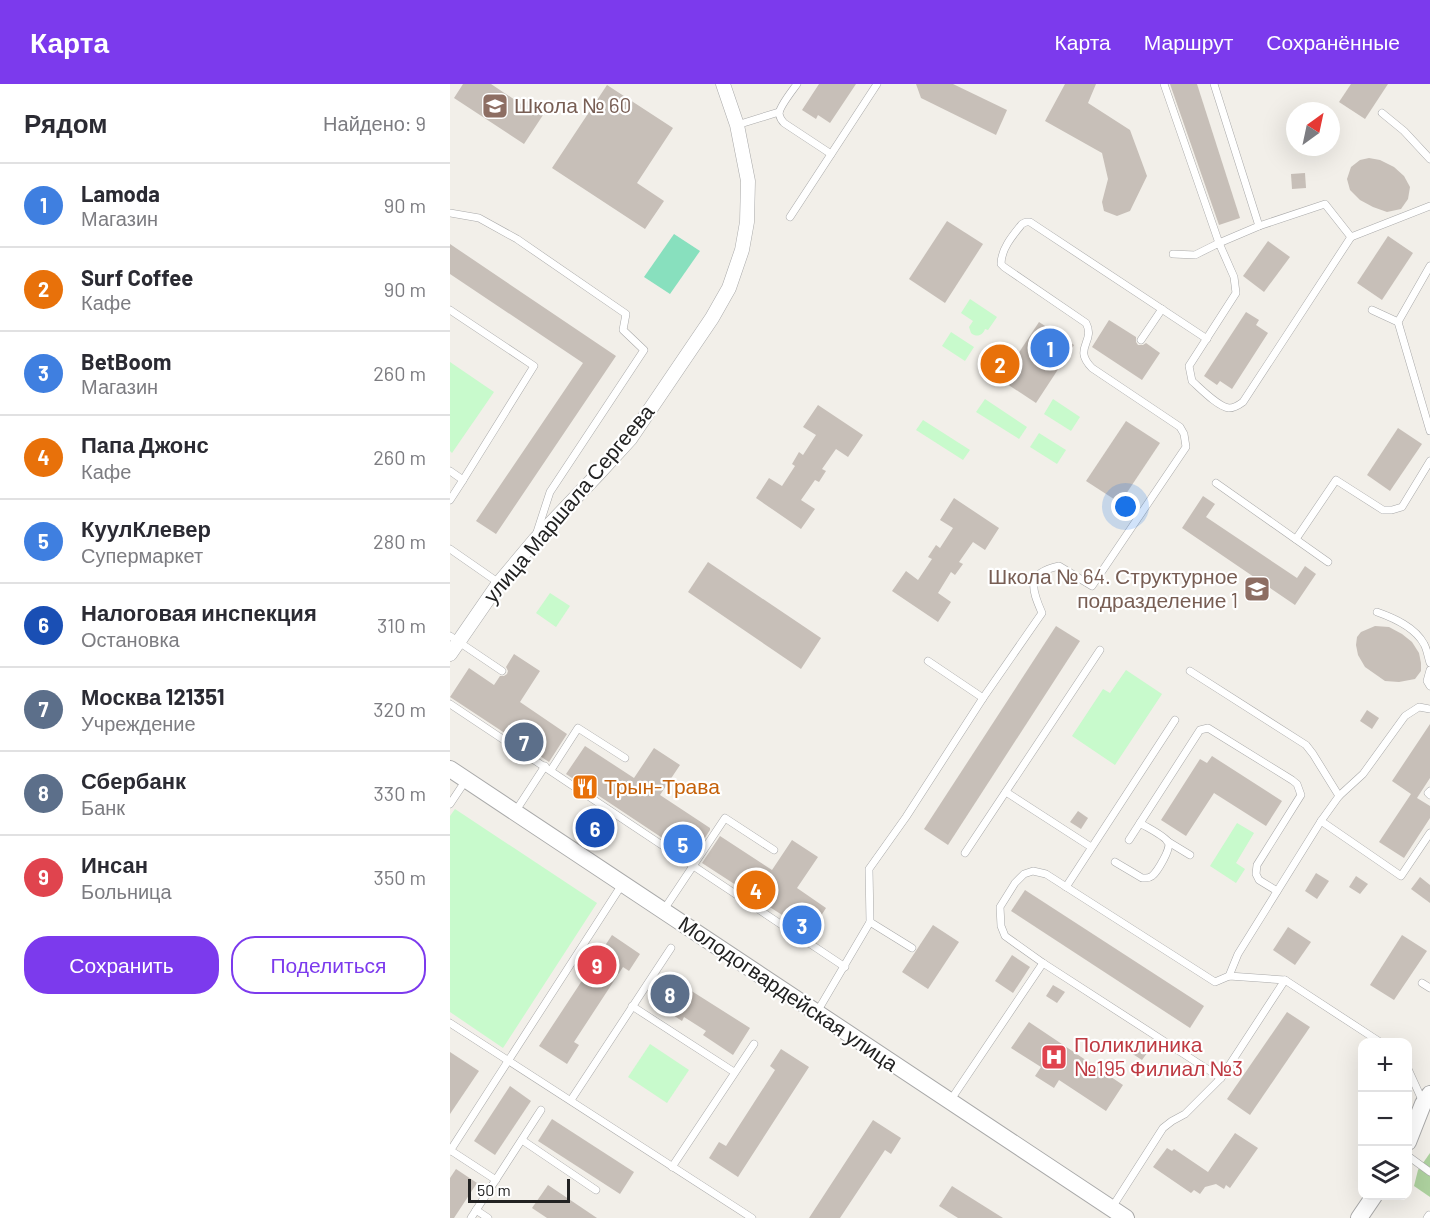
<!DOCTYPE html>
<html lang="ru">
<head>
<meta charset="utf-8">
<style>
  :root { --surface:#fff; --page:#f7f7f7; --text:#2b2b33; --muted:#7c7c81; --line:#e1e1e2; --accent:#7c3aed }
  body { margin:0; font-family:Barlow,sans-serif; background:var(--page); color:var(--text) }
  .controls { position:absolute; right:18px; bottom:18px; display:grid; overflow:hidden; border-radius:12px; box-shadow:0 6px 24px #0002 }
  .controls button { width:54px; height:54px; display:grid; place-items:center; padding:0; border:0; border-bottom:2px solid var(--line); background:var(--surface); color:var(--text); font:30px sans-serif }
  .compass { position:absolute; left:836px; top:18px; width:54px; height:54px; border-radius:50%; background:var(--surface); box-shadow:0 6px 24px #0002; rotate:33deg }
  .scale { position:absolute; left:18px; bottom:15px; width:102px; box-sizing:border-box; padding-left:6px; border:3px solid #222; border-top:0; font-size:16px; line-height:21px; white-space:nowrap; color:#222; -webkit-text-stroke:4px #fff; paint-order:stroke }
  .you { position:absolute; left:676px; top:423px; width:21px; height:21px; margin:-15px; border:4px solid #fff; border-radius:50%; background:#1a73e8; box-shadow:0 0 0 9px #1a73e833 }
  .badge { display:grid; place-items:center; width:39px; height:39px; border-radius:50%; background:var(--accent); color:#fff; font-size:20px; font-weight:700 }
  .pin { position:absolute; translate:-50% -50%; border:3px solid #fff; box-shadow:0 2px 6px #0006 }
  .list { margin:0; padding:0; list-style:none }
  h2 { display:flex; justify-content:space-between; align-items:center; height:78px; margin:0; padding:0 24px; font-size:26px }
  h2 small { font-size:20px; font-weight:400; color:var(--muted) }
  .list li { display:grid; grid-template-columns:39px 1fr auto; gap:18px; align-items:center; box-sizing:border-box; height:84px; padding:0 24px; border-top:2px solid var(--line) }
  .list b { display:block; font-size:22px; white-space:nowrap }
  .list p { margin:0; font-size:20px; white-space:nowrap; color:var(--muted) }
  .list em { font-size:20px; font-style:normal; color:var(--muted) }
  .actions { display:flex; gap:12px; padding:18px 24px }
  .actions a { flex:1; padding:14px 0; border:2px solid var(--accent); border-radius:24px; text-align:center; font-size:21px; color:var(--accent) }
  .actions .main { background:var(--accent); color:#fff }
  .icon { flex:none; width:33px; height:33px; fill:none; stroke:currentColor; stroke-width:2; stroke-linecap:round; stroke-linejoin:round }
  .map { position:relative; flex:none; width:980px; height:1134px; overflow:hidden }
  header { display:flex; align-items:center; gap:36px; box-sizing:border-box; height:84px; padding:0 30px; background:var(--accent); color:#fff }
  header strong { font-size:28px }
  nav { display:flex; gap:33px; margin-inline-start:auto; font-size:21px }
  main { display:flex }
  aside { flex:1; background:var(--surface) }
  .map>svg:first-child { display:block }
  .forest { fill:#add19e }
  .park { fill:#c8facc }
  .pitch { fill:#88e0be }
  .building { fill:#c7bfb8 }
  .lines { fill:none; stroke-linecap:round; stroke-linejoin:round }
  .service-casing { stroke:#a9a9a9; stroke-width:8 }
  .minor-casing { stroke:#a9a9a9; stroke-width:15 }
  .tertiary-casing { stroke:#a9a9a9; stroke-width:18 }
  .service { stroke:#fff; stroke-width:7 }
  .minor { stroke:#fff; stroke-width:14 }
  .tertiary { stroke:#fff; stroke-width:16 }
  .labels { text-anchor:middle; stroke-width:4.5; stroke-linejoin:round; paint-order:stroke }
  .education-label { font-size:21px; fill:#785e54; stroke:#fff; text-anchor:start }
  .street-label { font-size:21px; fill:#222; stroke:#fff }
  .food-label { font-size:21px; fill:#c56008; stroke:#fff; text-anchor:start }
  .health-label { font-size:21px; fill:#be3a42; stroke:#fff; text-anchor:start }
</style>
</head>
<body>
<header>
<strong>Карта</strong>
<nav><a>Карта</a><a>Маршрут</a><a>Сохранённые</a></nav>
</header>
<main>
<aside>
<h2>Рядом<small>Найдено: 9</small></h2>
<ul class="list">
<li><span class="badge" style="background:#3f7fe0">1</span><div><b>Lamoda</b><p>Магазин</p></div><em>90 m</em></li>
<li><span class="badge" style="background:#e8710a">2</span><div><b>Surf Coffee</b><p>Кафе</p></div><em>90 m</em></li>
<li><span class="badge" style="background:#3f7fe0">3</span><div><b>BetBoom</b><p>Магазин</p></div><em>260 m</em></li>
<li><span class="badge" style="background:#e8710a">4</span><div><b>Папа Джонс</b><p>Кафе</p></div><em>260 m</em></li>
<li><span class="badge" style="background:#3f7fe0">5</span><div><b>КуулКлевер</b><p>Супермаркет</p></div><em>280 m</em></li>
<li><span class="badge" style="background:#1a4fb4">6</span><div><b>Налоговая инспекция</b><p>Остановка</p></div><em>310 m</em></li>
<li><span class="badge" style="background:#5c6f8a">7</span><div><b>Москва 121351</b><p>Учреждение</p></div><em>320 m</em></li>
<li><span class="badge" style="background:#5c6f8a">8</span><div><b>Сбербанк</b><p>Банк</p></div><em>330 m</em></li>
<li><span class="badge" style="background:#e0444e">9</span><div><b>Инсан</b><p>Больница</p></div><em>350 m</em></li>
</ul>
<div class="actions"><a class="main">Сохранить</a><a>Поделиться</a></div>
</aside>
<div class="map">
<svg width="980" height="1134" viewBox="0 0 980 1134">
  <rect width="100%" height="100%" fill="#f2efe9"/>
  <path class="forest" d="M980,1069V1113L964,1102L968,1086Z"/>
  <g class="park">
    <path d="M520,215L547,233L538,246L535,245C533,251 527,254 521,249L519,243L523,237L511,229Z"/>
    <path d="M501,248L524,263L515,277L492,262Z"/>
    <path d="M0,278L44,308L2,369L0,367Z"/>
    <path d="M535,315L577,343L569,355L526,328Z"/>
    <path d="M603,315L630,333L621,347L594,330Z"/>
    <path d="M473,336L520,366L513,376L466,346Z"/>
    <path d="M589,349L616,366L607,380L580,363Z"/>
    <path d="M100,509L120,522L106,543L86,529Z"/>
    <path d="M676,586L712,610L665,681L622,652L653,605L660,609Z"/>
    <path d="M5,725L147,819L53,964L0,928V732Z"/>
    <path d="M787,739L804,749L786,779L795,785L786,799L760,782Z"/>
    <path d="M200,960L239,986L217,1019L178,993Z"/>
  </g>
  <path class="pitch" d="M224,150L250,167L220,210L194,193Z"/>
  <g class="building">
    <path d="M13,0H41L74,22L77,17L95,28L74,60L4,14Z"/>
    <path d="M369,0H406L380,39L368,31L366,35L352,26Z"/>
    <path d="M466,0H503L557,26L546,51L471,14Z"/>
    <path d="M615,0H646L638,19L680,46L697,92L680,127L667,132L654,127L652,118L658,95L652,69L595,37Z"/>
    <path d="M720,0H747L790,134L769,141Z"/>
    <path d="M901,0H938L915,35L889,18Z"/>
    <path d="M157,1L223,44L187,99L214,117L195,145L102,84Z"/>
    <path d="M919,74L930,76L944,83L954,92L960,103L958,115L951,125L937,128L923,123L910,116L900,106L897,95L901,83L910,76Z"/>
    <path d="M855,89L856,104L842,105L841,90Z"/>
    <path d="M497,137L533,160L495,219L459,195Z"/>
    <path d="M938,152L963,169L932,216L907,199Z"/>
    <path d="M818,157L840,173L814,208L793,192Z"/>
    <path d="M0,160L166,272L46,450L26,437L133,279L0,190Z"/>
    <path d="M796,228L809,236L806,241L818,249L782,305L770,297L767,301L754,292Z"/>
    <path d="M659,236L686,253V258L688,261H693L696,259L710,269L692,296L642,263Z"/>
    <path d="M589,238L624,261L586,319L551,296Z"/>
    <path d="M368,321L413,351L398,373L386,365L372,385L376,387L369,398L365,396L351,416L365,425L351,445L306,414L319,394L332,402L345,382L342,380L349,368L353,371L366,351L353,343Z"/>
    <path d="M676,337L710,359L670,419L636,397Z"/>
    <path d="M948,344L972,360L940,407L917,391Z"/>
    <path d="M753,412L765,420L756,433L847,494L855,482L866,490L845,521L732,444Z"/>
    <path d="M504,414L549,444L535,466L523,458L509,478L513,480L505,491L501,488L488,509L501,518L488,538L442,507L456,487L468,496L482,475L478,473L486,461L490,464L503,444L490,436Z"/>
    <path d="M258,478L371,554L351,585L238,508Z"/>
    <path d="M606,542L630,557L498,761L474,745Z"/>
    <path d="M925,542L939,543L952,550L962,558L969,569L971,579V587L965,595L949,598L935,597L915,583L908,571L906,561L907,553L911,548Z"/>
    <path d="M64,570L90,587L70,618L117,650L99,678L0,613L19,584L44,601L50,592H54L57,590L58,587L56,583Z"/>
    <path d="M917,626L929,634L922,645L910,637Z"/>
    <path d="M980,640V694L967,714L980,722V734L954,774L929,758L961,710L942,697Z"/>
    <path d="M135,662L184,694L204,664L230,681L210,711L260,744V746L243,772L241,773L116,690Z"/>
    <path d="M762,672L832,717L816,742L764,709L736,752L711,736L750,675L757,679Z"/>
    <path d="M628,727L638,734L631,745L620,738Z"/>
    <path d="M270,752L322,786L342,756L368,773L347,804L376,824L360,849L252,779Z"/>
    <path d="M866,789L879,797L867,815L855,807Z"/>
    <path d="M906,792L918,800L910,810L899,803Z"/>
    <path d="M970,793L980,801V819L961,805Z"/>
    <path d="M575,806L754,922L740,944L561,827Z"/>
    <path d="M483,841L509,858L478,905L452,888Z"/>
    <path d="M838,843L861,858L845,881L823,866Z"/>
    <path d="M162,851L190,870L179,887L173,883L124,958L129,961L117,980L89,962Z"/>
    <path d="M952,851L977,867L944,916L920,901Z"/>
    <path d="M562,871L580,883L563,909L545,897Z"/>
    <path d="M221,894L300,944L283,971L253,951L256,947L234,933L232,937L205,919Z"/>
    <path d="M603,901L615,908L607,919L596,912Z"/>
    <path d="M837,928L860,943L800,1031L777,1015Z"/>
    <path d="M579,938L673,1001L656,1027L609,996L604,1004L585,992L591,983L561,964Z"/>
    <path d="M689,958L700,965L692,976L681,969Z"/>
    <path d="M331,965L359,983L288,1093L259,1074L269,1058L276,1062L325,986L320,982Z"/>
    <path d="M0,968L29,987L0,1030Z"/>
    <path d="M60,1002L81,1017L45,1071L24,1057Z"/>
    <path d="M102,1035L184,1088L170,1110L88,1057Z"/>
    <path d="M423,1036L451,1054L441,1070L435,1066L390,1134H359Z"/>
    <path d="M785,1049L808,1064L780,1104L776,1101L774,1105L766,1100L755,1103L750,1110L744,1106L741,1109L703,1083L717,1064L722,1067L724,1065L758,1088Z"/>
    <path d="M6,1085L27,1099L4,1134H0V1094Z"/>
    <path d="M98,1101L147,1134H97L82,1124Z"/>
    <path d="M502,1102L553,1134H508L489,1122Z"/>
  </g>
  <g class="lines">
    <defs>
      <g id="service">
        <path d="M347,0C342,7 329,23 329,30C330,34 332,37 334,39L381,70"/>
        <path d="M714,0L769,159L809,142L875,120L901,153L980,122"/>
        <path d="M764,0L809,142"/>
        <path d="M932,29L954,47L980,75"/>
        <path d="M287,41L329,28"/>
        <path d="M0,129L29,134L67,155L176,230L173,246L194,266L100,408L86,451"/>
        <path d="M340,133L427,0"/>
        <path d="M723,170L745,171L769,159L784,193L786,209L739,282L742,297C750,304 768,323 779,324C785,324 789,321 793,318L901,153"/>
        <path d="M980,182L948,238L980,347"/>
        <path d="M0,226L84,282L13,396"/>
        <path d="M922,226L948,238"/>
        <path d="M691,256L712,225"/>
        <path d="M0,387L13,396L0,416"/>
        <path d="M766,399L878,478"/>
        <path d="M846,455L886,396L933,426H942L952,423L980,377"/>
        <path d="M0,465L49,499"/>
        <path d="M927,528C944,534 965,543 974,560C977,565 978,573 980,579"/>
        <path d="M0,552L52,587"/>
        <path d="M478,577L533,614"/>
        <path d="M980,586L977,597L980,602"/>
        <path d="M740,587L856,661L863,670L889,712"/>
        <path d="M0,620L395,883"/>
        <path d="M101,686L128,644L175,674"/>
        <path d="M980,707L978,709L980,711"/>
        <path d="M556,708L641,763"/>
        <path d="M0,720L16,696"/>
        <path d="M65,728L95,682"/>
        <path d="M871,737L951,792L980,749"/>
        <path d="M679,756L690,739"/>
        <path d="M717,757L740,771"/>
        <path d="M515,769L650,566"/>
        <path d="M665,778L692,794C697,794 698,795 702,792C707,788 722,764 718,758C715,752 696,743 690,739L750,646L758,644L842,696L847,700L851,711L807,781L806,790L809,796L827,807"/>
        <path d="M616,803L725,636"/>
        <path d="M213,827L275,734L324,766"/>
        <path d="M420,838L462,864"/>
        <path d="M779,892L788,870L871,737L889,712L913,690L955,632L969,623L980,625"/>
        <path d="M972,899L980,904"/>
        <path d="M182,922L284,988"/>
        <path d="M367,928L420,838L419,785L456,733L533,614L592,529C581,504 576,489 609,482L642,502L736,363L734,350L730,343L642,284C622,264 646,258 636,239L554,183L551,180C551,165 563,151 572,140L576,138H580L757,255"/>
        <path d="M0,939L302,1134"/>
        <path d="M958,985L973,1018"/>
        <path d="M771,994L593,879L555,852L551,842L550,823L565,799L574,790L583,787L596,790L765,898L779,892L835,896L930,958"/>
        <path d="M121,1016L221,864"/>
        <path d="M500,1017L593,879"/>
        <path d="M72,1056L146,1106"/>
        <path d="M0,1066L46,1096"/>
        <path d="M0,1067L173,799"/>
        <path d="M958,1072L980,1088"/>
        <path d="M222,1083L304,960"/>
        <path d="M661,1125L713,1044L722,1037L735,1030L771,994L835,896"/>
        <path d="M26,1126L38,1134"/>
        <path d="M21,1134L91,1026"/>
        <path d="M977,1134L979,1131"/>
      </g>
      <path id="minor" d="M0,570L49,499L85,456L148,390L180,355L262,234L279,204L292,166L297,138L298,97L287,41L273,0"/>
      <g id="tertiary">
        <path d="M0,685L676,1134"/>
        <path d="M958,1058L973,1020L980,1010"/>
        <path d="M909,1134L924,1112"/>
      </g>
    </defs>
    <use href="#service" class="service-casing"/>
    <use href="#minor" class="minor-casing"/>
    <use href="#tertiary" class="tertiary-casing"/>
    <use href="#service" class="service"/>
    <use href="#minor" class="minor"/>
    <use href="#tertiary" class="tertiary"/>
  </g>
  <defs>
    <symbol id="school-square" viewBox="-11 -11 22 22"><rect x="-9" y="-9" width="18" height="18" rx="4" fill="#8d6e63" stroke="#fff"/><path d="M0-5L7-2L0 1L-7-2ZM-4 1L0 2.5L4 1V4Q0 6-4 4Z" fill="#fff"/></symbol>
    <symbol id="restaurant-square" viewBox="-11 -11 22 22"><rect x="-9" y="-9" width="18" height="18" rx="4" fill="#e8710a" stroke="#fff"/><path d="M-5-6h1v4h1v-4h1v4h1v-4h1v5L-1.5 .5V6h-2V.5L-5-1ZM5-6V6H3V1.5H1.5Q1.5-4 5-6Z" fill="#fff"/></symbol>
    <symbol id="hospital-square" viewBox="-11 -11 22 22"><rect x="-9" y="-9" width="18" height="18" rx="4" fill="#e0444e" stroke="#fff"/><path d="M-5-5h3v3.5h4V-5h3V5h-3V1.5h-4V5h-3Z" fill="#fff"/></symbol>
  </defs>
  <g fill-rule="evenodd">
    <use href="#school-square" x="30" y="7" width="30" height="30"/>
    <use href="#school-square" x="792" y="490" width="30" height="30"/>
    <use href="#restaurant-square" x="120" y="688" width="30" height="30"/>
    <use href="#hospital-square" x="589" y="958" width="30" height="30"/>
  </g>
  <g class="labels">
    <g class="education-label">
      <text x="64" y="29">Школа № 60</text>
      <text x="788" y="500" text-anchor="end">Школа № 64. Структурное<tspan x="788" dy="24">подразделение 1</tspan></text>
    </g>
    <g class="street-label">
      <text transform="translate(119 420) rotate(-50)" y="7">улица Маршала Сергеева</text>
      <text transform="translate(338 910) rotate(34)" y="7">Молодогвардейская улица</text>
    </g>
    <g class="food-label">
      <text x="154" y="710">Трын-Трава</text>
    </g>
    <g class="health-label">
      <text x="624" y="968">Поликлиника<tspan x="624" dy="24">№195 Филиал №3</tspan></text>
    </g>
  </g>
</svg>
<div class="controls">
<button>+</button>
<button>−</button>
<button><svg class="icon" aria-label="layers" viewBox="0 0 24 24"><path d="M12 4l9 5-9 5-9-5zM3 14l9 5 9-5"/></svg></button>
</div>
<svg class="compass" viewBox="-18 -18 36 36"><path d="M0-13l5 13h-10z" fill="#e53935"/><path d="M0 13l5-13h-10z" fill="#7c7c81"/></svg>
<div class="scale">50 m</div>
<div class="you"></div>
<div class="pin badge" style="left:600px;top:264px;background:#3f7fe0">1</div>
<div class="pin badge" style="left:550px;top:280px;background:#e8710a">2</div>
<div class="pin badge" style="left:352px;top:841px;background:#3f7fe0">3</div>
<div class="pin badge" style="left:306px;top:806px;background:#e8710a">4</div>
<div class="pin badge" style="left:233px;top:760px;background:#3f7fe0">5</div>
<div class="pin badge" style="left:145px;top:744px;background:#1a4fb4">6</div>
<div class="pin badge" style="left:74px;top:658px;background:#5c6f8a">7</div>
<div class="pin badge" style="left:220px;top:910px;background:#5c6f8a">8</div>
<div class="pin badge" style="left:147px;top:881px;background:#e0444e">9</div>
</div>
</main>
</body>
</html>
